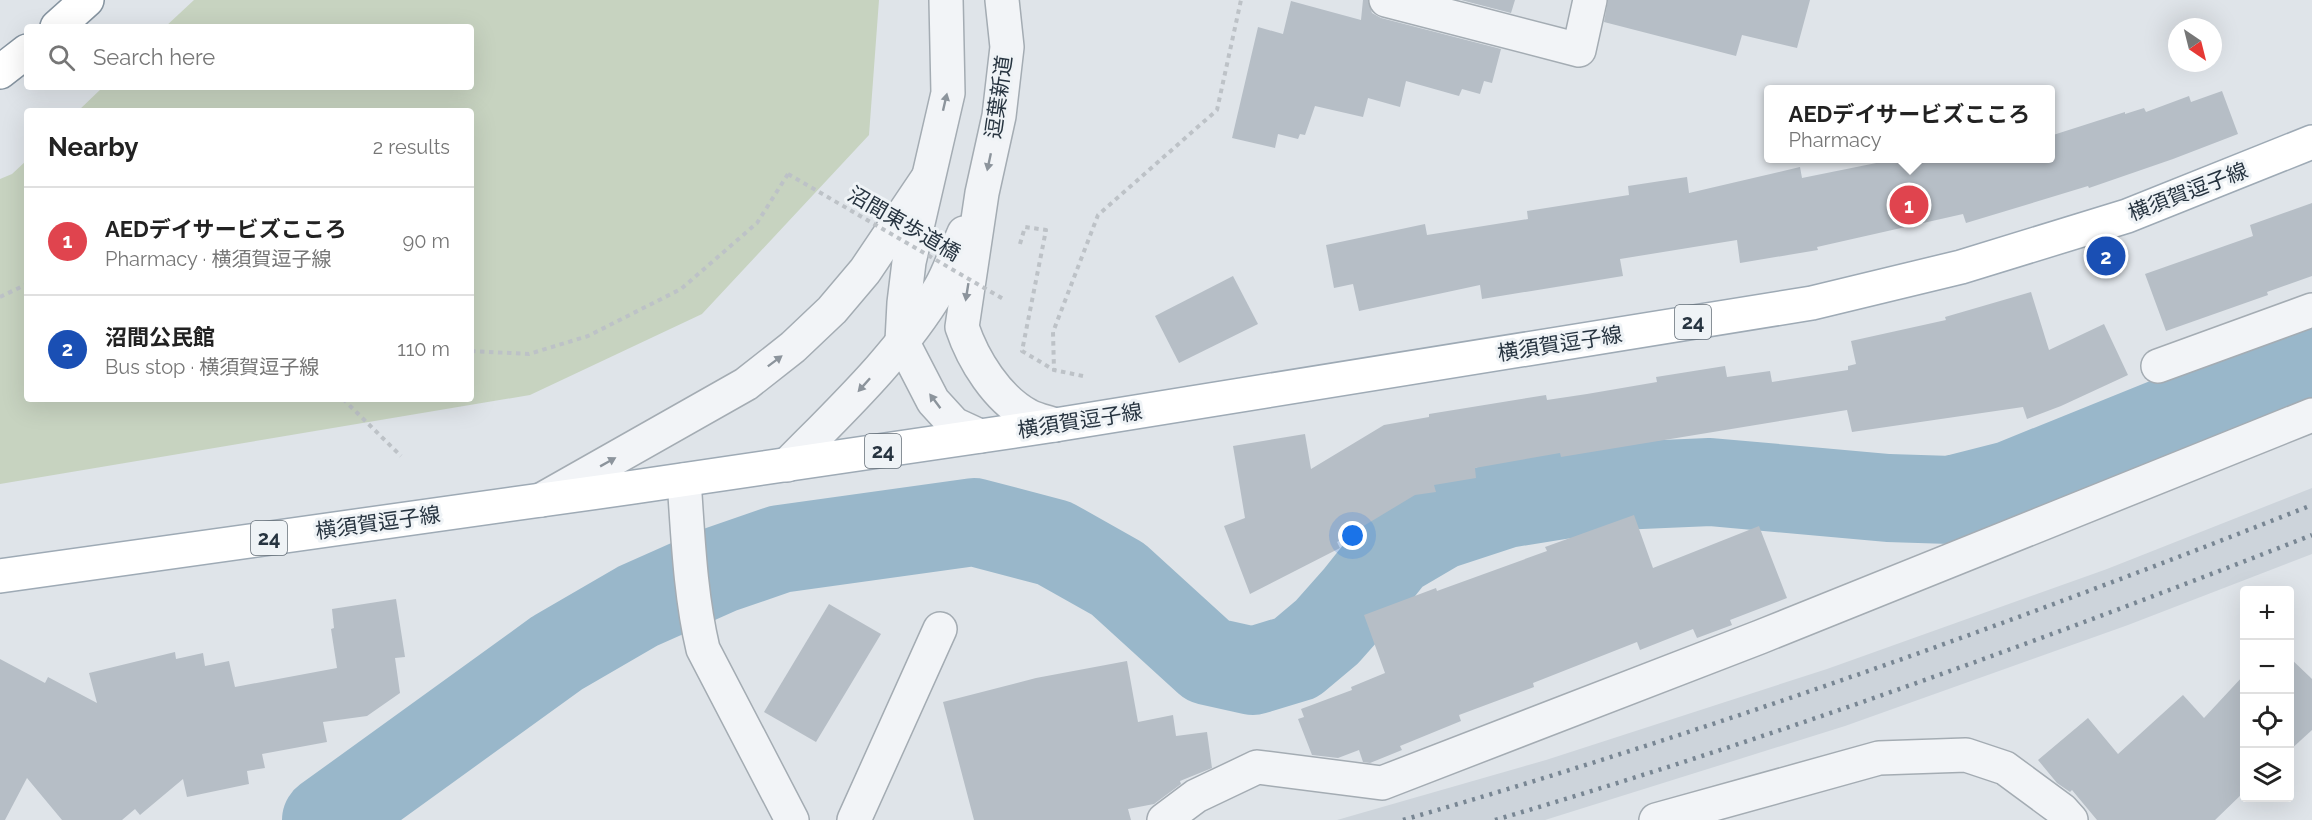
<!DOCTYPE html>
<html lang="en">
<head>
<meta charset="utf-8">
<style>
  :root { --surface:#fff; --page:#f2f2f2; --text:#222; --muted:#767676; --line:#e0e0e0; --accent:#7c3aed }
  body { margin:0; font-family:Raleway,"Noto Sans JP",sans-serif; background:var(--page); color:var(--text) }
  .controls { position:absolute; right:18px; bottom:18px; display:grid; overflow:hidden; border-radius:6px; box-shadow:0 6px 24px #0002 }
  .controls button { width:54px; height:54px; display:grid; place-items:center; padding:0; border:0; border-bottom:2px solid var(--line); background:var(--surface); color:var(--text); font:30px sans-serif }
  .compass { position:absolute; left:2168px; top:18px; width:54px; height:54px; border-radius:50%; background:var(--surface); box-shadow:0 6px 24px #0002; rotate:145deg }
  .you { position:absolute; left:1353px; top:536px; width:21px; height:21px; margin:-15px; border:4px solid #fff; border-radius:50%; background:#1a73e8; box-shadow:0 0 0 9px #1a73e833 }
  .badge { display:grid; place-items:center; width:39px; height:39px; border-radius:50%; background:var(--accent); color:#fff; font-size:20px; font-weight:700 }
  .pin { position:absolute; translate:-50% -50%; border:3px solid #fff; box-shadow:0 2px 6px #0006 }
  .popup { position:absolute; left:1764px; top:85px; width:291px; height:78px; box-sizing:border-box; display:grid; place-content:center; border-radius:6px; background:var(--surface); filter:drop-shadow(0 2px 4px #0005); font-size:20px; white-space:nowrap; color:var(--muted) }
  .popup b { font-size:22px; color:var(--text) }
  .popup::after { content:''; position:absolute; left:50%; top:100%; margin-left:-12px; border:12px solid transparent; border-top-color:var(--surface) }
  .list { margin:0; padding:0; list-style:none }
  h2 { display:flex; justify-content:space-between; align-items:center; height:78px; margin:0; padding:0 24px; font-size:26px }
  h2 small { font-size:20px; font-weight:400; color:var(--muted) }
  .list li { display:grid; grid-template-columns:39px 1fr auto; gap:18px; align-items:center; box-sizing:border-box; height:108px; padding:0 24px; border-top:2px solid var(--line) }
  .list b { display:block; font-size:22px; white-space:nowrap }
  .list p { margin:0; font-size:20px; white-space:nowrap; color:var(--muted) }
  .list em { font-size:20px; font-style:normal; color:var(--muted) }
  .icon { flex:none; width:33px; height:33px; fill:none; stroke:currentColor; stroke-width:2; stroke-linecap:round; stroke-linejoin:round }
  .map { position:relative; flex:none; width:2312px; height:820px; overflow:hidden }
  .search { position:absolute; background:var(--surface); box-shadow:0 6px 24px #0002; left:24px; top:24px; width:450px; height:66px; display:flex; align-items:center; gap:15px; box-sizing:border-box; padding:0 21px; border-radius:6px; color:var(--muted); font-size:22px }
  .panel { position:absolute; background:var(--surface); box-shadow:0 6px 24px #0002; left:24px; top:108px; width:450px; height:294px; border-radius:6px }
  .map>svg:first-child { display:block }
  .built { fill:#cdd4db }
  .green { fill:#c7d3c0 }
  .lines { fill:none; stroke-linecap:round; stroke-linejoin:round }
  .river { stroke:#99b7ca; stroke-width:88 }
  .building { fill:#b6bec6 }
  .minor-casing { stroke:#a4acb3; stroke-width:36 }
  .major-casing { stroke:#9eaab5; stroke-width:36 }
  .highway-casing { stroke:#8694a0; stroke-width:36 }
  .path { stroke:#bdc2c7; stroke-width:4; stroke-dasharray:4.5 4.5; stroke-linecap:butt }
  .minor { stroke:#f2f4f7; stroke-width:33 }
  .major { stroke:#fff; stroke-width:33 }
  .highway { stroke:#fff; stroke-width:33 }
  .rail { stroke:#788693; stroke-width:4.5; stroke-dasharray:3 6; stroke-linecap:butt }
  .path-bridge { stroke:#bdc2c7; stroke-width:4; stroke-dasharray:4.5 4.5; stroke-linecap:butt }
  .oneway { fill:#8c949c }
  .labels { text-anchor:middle; stroke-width:6; stroke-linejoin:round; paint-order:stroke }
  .shield { fill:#eff3f6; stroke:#636d77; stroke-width:1.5 }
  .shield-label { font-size:20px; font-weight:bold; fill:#273440 }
  .street-label { font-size:21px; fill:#273440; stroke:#eff3f6 }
</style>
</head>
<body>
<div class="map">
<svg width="2312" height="820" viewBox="0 0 2312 820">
  <rect width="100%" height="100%" fill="#dfe4e9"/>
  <path class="built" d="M2312,488V554L2128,625L1845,726L1545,820H1337L1546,760L1827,669L2107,569Z"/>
  <path class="green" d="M194,0H879L869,135L702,314L530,395L0,484V179L12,174L27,160V399H471V111H78L103,87H471V27H165Z"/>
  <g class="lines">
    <path class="river" d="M326,820L557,653L638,606L719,570L780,549L974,522L1054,543L1118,579L1208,661L1253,671L1296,658L1327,632L1358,597L1393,553L1439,526L1506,504L1617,486L1710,482L1888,498L1951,500L2010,485L2312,363"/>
  </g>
  <g class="building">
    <path d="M1363,0H1368L1372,13L1381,18L1501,49L1492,83L1484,81L1480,94L1462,89L1459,96L1406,81L1400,107L1368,98L1363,117L1315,106L1305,135L1300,134L1298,139L1278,134L1275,148L1232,138L1258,27L1283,34L1291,1L1361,20Z"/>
    <path d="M1461,0H1515L1511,13Z"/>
    <path d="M1608,0H1810L1797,48L1742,35L1736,56L1604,22Z"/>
    <path d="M2222,91L2238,134L2173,159L2089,188L2088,186L1966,223L1963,214L1817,247L1818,250L1740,263L1737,240L1620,259L1623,276L1482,299L1480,285L1359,311L1353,284L1334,288L1326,245L1425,224L1427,235L1528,219L1527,211L1629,195L1628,186L1687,177L1689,193L1800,167L1802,178L1896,159H2050V136L2125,112V114L2144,108L2146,112L2189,96L2191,102Z"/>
    <path d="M2312,203V276L2267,292L2268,295L2166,331L2145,274L2253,236L2250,225Z"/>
    <path d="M1233,276L1258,324L1179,363L1155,316Z"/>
    <path d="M2031,292L2049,350L2104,324L2128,375L2061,406L2027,419L2023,407L1852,432L1847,410L1561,457L1560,453L1475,468L1476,478L1434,485L1436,492L1415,495L1337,542L1340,548L1250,594L1224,526L1245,518L1233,446L1305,434L1311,469L1384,425L1429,417V414L1546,395L1547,400L1587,394L1657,382L1656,377L1725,366L1727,377L1770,371L1772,382L1848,370V366L1856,364L1851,341L1946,320L1945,317Z"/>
    <path d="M1634,515L1653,568L1759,526L1787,598L1730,620L1732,625L1697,638L1693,629L1640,650L1637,642L1533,683L1534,687L1459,715L1461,721L1400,746L1402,750L1370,763L1363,762L1359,750L1338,758L1312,755L1298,719L1304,717L1301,709L1352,690L1351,687L1385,673L1364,615L1436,588L1437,591L1547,551L1545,547Z"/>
    <path d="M396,599L405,657L395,658L400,693L367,716L323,722L327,742L262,754L265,768L247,771L249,784L187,797L183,779L140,815L135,809L122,820H62L27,778L5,820H0V659L45,683L48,677L97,703L89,673L175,652L176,659L203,653L205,666L229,661L235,687L337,668L331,629L334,628L332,609Z"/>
    <path d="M829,604L881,634L816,742L764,712Z"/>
    <path d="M2289,657L2312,679V730L2289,751Z"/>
    <path d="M1127,661L1138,722L1173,715L1176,736L1207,732L1212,768L1180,781L1181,784L1154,804L1128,809L1131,820H974L943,702L1036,678Z"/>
    <path d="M2244,675V792L2215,820H2097L2072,790L2070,792L2057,783L2038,760L2088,718L2118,754L2183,695L2204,718Z"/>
  </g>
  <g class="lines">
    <defs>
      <g id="minor">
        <path d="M946,0L948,93L909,262L904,303L902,341L933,401L954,424L980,436"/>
        <path d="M1002,0L1007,47L999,116L982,193L962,327C973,360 997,399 1029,416C1037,420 1047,422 1055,425"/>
        <path d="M1386,0L1579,50L1590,0"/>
        <path d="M2158,366L2312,310"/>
        <path d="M787,465C841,410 900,355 940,288C950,271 956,251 964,233"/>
        <path d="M684,480C688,536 690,594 703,649L792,820"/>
        <path d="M541,500L746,384L793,347L832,310L865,271L927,179"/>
        <path d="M854,820L940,629"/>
        <path d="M1164,820L1196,796L1257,767L1382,783L1760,637L2312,415"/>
        <path d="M1656,820L1879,758L1966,755L2005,768L2062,810L2071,820"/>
      </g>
      <path id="major" d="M0,576L634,487L1055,425L1812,303L1961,267L2127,216L2312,142"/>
      <g id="highway">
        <path d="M57,27L87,0"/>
        <path d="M0,72L27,51"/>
      </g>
    </defs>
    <use href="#minor" class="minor-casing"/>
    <use href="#major" class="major-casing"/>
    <use href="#highway" class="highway-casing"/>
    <g class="path">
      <path d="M1020,244L1025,227L1046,230L1022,351L1054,370"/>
      <path d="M0,297L27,284"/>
      <path d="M471,351L529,354L588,336L681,289L757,223L788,174"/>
      <path d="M1083,376L1054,370L1053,332L1098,215L1217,110L1241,0"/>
      <path d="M343,399L401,456"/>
    </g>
    <use href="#minor" class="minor"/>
    <use href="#major" class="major"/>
    <use href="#highway" class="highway"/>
    <g class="rail">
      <path d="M1403,820C1712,731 2013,623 2312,505"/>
      <path d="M1495,820C1772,739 2043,640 2312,535"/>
    </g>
    <path class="path-bridge" d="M788,174L1005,300"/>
  </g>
  <defs><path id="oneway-solid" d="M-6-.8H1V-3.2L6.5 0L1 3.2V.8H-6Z" transform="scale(1.5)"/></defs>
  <g class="oneway">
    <use href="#oneway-solid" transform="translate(945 102) rotate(-77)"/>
    <use href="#oneway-solid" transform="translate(989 162) rotate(102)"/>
    <use href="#oneway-solid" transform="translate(967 292) rotate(99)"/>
    <use href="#oneway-solid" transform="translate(775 361) rotate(-37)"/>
    <use href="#oneway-solid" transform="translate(864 385) rotate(132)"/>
    <use href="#oneway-solid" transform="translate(935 401) rotate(-127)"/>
    <use href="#oneway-solid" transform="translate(608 462) rotate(-29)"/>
  </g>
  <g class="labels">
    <g class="shield">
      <rect x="1675" y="305" width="36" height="34" rx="4.5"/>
      <rect x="865" y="434" width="36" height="34" rx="4.5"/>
      <rect x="251" y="521" width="36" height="34" rx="4.5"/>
    </g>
    <g class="shield-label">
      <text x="1693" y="329">24</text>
      <text x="883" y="458">24</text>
      <text x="269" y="545">24</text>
    </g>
    <g class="street-label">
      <text transform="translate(999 97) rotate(-82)" y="7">逗葉新道</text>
      <text transform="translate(2188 192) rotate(-21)" y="7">横須賀逗子線</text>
      <text transform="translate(904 224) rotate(30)" y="7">沼間東歩道橋</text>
      <text transform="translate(1560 344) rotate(-9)" y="7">横須賀逗子線</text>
      <text transform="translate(1080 421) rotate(-9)" y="7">横須賀逗子線</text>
      <text transform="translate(378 523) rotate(-8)" y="7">横須賀逗子線</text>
    </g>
  </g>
</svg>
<div class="controls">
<button>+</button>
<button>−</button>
<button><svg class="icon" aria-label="locate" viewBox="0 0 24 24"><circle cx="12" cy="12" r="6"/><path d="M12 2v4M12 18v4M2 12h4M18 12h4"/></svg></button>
<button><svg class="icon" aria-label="layers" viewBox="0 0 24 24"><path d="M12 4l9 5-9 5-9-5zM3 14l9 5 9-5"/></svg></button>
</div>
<svg class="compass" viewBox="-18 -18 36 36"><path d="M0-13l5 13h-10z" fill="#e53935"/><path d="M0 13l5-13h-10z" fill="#767676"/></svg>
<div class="you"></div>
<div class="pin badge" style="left:1909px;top:205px;background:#e0444e">1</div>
<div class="popup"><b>AEDデイサービズこころ</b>Pharmacy</div>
<div class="pin badge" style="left:2106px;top:256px;background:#1a4fb4">2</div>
<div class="search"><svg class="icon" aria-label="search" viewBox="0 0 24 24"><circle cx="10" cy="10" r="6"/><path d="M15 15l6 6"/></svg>Search here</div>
<section class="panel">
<h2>Nearby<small>2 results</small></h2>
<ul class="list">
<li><span class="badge" style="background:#e0444e">1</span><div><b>AEDデイサービズこころ</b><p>Pharmacy · 横須賀逗子線</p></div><em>90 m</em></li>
<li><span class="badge" style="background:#1a4fb4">2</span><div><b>沼間公民館</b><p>Bus stop · 横須賀逗子線</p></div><em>110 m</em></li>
</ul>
</section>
</div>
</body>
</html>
